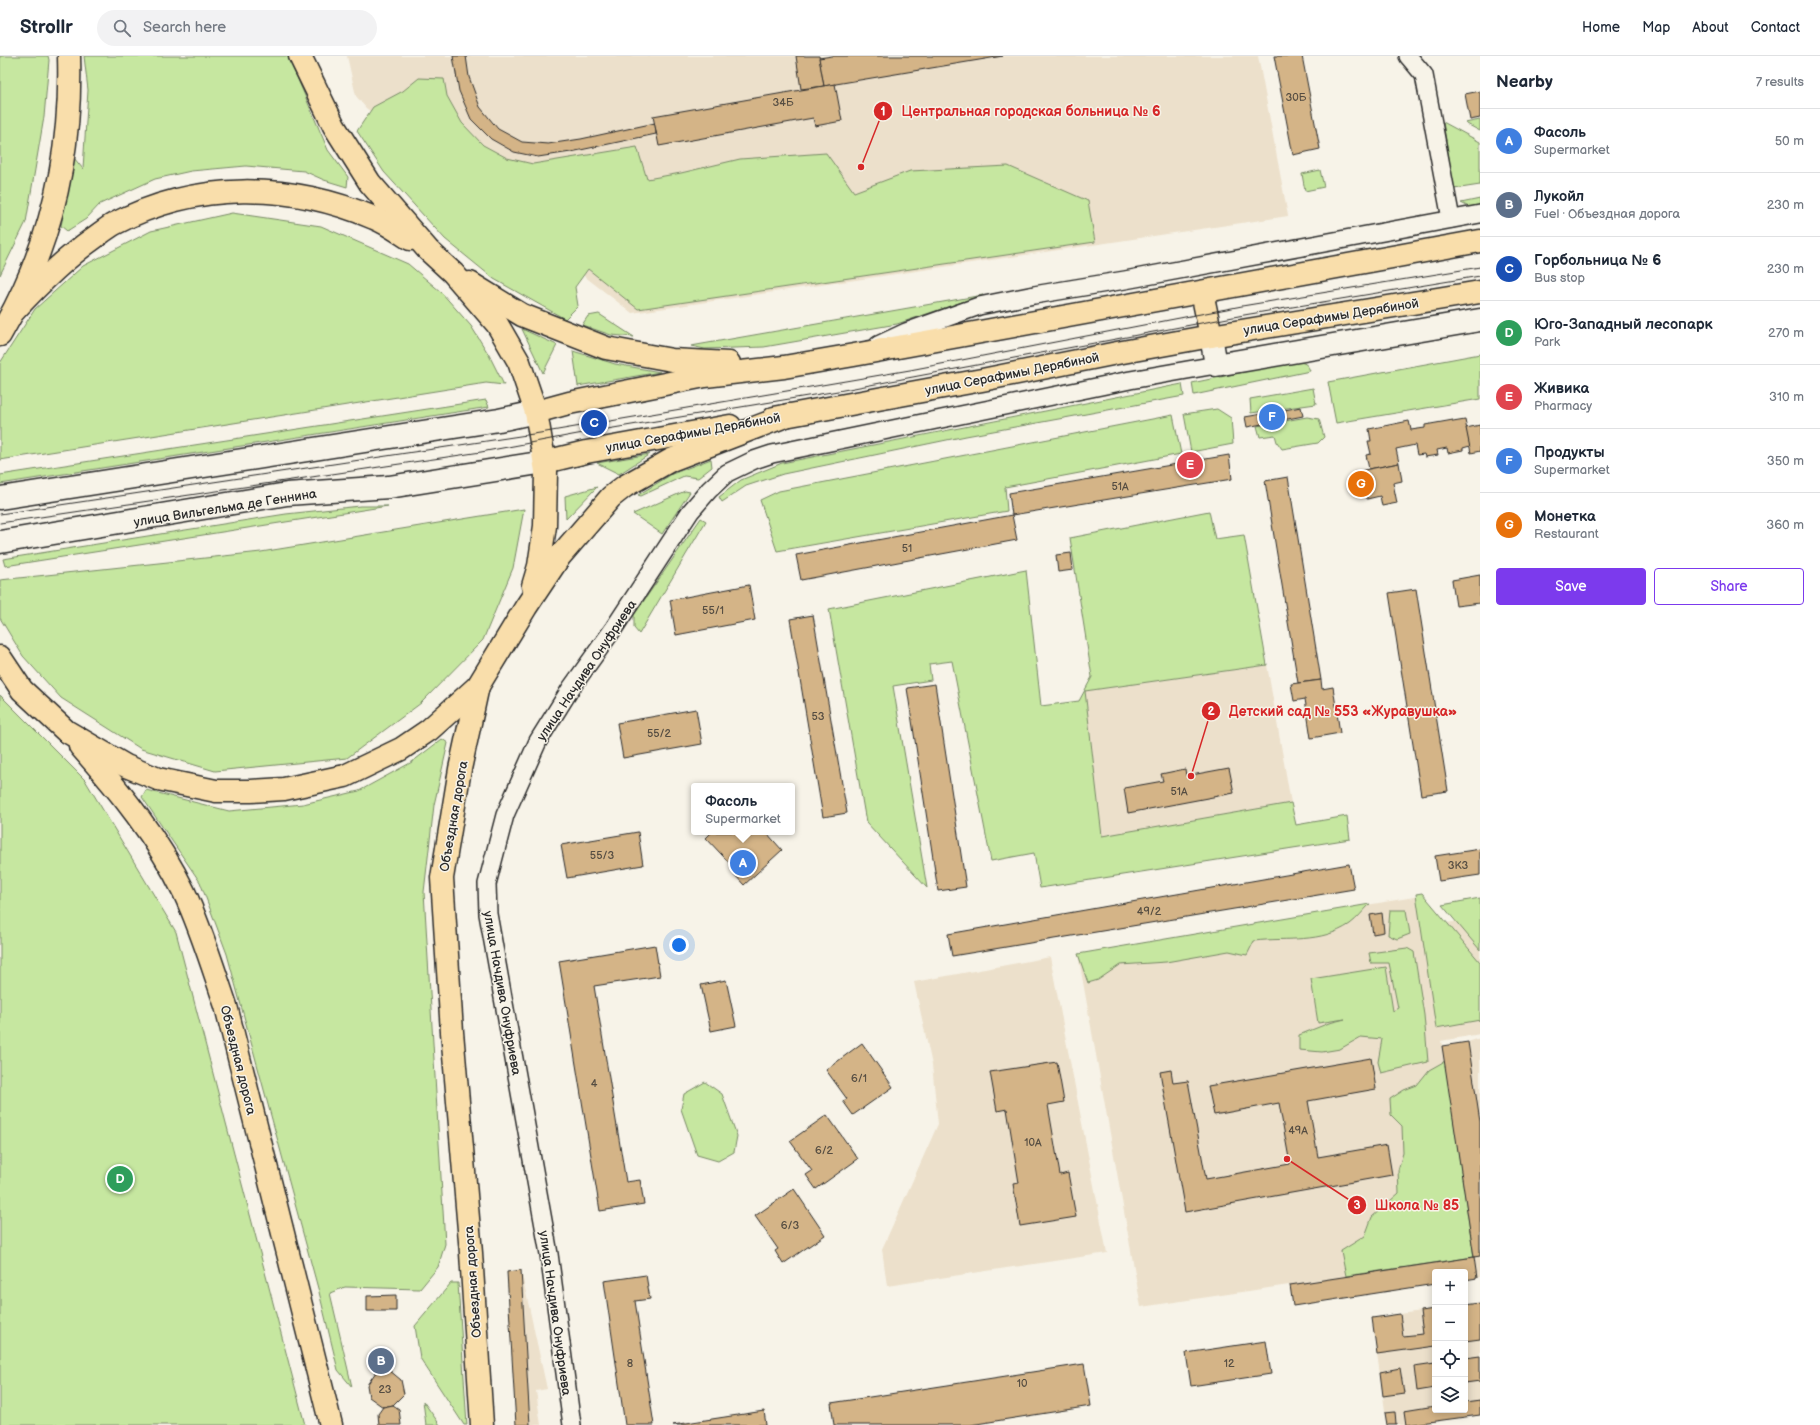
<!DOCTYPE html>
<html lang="en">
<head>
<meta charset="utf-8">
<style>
  :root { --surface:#fff; --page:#f2f2f3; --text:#1f2937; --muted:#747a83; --line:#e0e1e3; --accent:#7c3aed }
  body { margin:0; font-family:"Balsamiq Sans",sans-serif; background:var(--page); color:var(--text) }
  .controls { position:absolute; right:12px; bottom:12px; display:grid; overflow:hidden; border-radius:4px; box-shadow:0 2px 10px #0003 }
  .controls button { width:36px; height:36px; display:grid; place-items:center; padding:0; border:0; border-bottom:1px solid var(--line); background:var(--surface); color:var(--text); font:20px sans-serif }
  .you { position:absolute; left:679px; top:889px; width:14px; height:14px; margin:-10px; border:3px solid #fff; border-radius:50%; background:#1a73e8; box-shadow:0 0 0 6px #1a73e833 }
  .badge { display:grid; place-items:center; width:26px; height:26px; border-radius:50%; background:var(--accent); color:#fff; font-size:13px; font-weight:700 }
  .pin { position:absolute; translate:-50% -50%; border:2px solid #fff; box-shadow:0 1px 4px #0006 }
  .popup { position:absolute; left:691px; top:727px; width:104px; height:52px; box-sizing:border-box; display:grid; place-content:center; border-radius:4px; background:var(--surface); filter:drop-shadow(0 1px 3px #0005); font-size:13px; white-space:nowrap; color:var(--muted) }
  .popup b { font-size:15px; color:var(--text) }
  .popup::after { content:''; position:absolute; left:50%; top:100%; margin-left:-8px; border:8px solid transparent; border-top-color:var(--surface) }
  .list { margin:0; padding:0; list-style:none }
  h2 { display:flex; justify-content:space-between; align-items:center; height:52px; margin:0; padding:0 16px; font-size:17px }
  h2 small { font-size:13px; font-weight:400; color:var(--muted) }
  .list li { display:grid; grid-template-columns:26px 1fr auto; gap:12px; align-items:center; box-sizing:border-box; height:64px; padding:0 16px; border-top:1px solid var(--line) }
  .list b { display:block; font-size:15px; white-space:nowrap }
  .list p { margin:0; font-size:13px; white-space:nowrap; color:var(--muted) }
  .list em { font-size:13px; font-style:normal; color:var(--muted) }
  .actions { display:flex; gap:8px; padding:12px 16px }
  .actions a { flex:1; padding:9px 0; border:1px solid var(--accent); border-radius:4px; text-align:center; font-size:14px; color:var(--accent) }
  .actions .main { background:var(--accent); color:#fff }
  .icon { flex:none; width:22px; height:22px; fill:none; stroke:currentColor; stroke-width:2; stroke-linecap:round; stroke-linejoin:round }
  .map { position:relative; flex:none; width:1480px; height:1369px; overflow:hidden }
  header { display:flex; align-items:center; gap:24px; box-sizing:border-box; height:56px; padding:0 20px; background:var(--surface); border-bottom:1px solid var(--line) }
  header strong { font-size:19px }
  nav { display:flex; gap:22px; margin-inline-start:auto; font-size:14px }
  .search { width:280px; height:36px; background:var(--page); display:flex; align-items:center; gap:10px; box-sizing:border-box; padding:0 14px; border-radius:22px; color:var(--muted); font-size:15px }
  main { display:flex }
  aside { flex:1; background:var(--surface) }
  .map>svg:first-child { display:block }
  .built { fill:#ece0cb }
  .green { fill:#c6e7a0; stroke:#788966 }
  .building { fill:#d4b487; stroke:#2b2b2b }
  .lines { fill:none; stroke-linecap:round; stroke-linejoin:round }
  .street-casing { stroke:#2b2b2b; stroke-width:20 }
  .secondary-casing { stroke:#2b2b2b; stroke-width:25 }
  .primary-casing { stroke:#2b2b2b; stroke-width:25 }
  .street { stroke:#f7f3e8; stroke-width:17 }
  .secondary { stroke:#f7f3e8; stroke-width:22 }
  .primary { stroke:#f9deab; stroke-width:22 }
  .tram { stroke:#2b2b2b; stroke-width:1 }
  .labels { text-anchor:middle; stroke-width:3; stroke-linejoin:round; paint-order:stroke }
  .number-label { font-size:11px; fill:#554d42 }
  .street-label { font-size:13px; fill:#2b2b2b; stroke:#f7f3e8 }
  .leader { fill:none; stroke:#d62828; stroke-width:1.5 }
  .callout-dot { fill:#d62828; stroke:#f7f3e8; stroke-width:1.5 }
  .mark-label { font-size:12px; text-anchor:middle; font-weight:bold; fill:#fff }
  .callout-label { font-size:14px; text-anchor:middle; font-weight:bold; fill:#d62828; stroke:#f7f3e8; stroke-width:3; stroke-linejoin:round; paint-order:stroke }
</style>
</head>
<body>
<header>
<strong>Strollr</strong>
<div class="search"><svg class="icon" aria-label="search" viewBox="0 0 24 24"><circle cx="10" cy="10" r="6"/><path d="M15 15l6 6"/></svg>Search here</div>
<nav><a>Home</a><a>Map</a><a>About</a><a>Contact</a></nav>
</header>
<main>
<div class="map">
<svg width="1480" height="1369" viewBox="0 0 1480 1369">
  <rect width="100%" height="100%" fill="#f7f3e8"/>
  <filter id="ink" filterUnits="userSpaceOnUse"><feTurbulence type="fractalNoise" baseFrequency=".025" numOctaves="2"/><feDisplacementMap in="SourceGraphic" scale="8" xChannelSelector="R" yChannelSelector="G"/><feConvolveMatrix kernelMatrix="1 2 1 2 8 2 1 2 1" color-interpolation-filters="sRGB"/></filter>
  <g filter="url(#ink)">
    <g class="built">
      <path d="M347,0H1258L1288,160L632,257L366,52L356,40Z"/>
      <path d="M1267,609L1291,747L1102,781L1085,635Z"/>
      <path d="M1420,840L1426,870L1480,862V978L1441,985L1442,990L1468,986L1480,982V1221L1465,1224V1216H1435V1228L1293,1250L1289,1229L1141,1251L1078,898Z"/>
      <path d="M1050,901L1107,1197L887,1230L882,1193L938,1068L932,1009L914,926Z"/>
      <path d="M521,1214L547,1333L536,1335L541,1369H516L507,1216Z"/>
      <path d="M1480,1247V1359L1410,1369H1387L1372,1262L1435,1253V1354H1465V1249Z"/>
    </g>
    <g class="green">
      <path d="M0,0H48L49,4L44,61L26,166L0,219Z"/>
      <path d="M84,0H288L328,94L348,121L347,131L324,124L304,115L246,110L191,115L155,123L100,148L86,163L67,175L61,170L74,102L83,113L88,34Z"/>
      <path d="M419,22L444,23L447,40L462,67L483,89L507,102L533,108L637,91L647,123L681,117L740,103L826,97L854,136L910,115L1008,110L1088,145L1095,186L638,253L588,213L575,231L578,250L565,263L494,223L445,183L384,116L357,75L373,51L403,35Z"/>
      <path d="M1480,64V75L1465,67Z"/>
      <path d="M1443,66L1480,86V129L1454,133Z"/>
      <path d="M1320,114L1324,131L1305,135L1302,118Z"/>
      <path d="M1480,143V149L1469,151L1461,147Z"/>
      <path d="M232,157L321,170L408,208L441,236L471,270L489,299L504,329L486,327L0,404V307L35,253L83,210L151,175Z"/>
      <path d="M983,239L897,268L764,291L705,293L691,290Z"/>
      <path d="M599,258L634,281L611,279L582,269L588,260Z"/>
      <path d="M522,273L557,289L543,317Z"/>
      <path d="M573,295L615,308L660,316L578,330Z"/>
      <path d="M1480,298V343L1336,367L1328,326Z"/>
      <path d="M1291,306C1300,306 1307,305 1310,315L1194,339L1192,327Z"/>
      <path d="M1182,328L1184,340L966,380L783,418L746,430L722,446L719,441L741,424L782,407Z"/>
      <path d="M1313,332L1316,348L1251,357L1250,343Z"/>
      <path d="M486,344L489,351L0,428V419Z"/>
      <path d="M1217,353L1231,362L1233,388L1191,396L1184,358Z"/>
      <path d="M1173,359L1181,398L1005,431L1007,455L777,495L760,444L779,435Z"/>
      <path d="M1307,361L1319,363L1324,381L1318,387L1282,393L1277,386L1275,379L1260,381L1257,370Z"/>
      <path d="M650,398L619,418L597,407Z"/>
      <path d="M711,403L712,411L698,422L684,420L641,440L638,439L672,418Z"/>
      <path d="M597,431L566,463L565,440Z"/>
      <path d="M685,435L690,436L662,478L633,458Z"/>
      <path d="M360,450H388L5,510L3,503L286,458Z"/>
      <path d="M524,453L513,512L483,584L421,647L347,702L215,715L141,693L61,642L23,600L0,562V524L261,496Z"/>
      <path d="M1209,455L1215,483L1244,479L1267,609L1085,635L1102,780L1291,747L1296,769L1347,760L1350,783L1040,832L1034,797L991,805L952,605L929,608L931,624L893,630L927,832L866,766L829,553L1026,514L1041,650L1079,645L1092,621L1070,482Z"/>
      <path d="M701,462L706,465L639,578L634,572V559Z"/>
      <path d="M0,639L85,724L176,876L305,1369H0Z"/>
      <path d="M442,683L448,687L434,749L424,836L445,1188L438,1211L420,1233L345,1231L330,1237L352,1331L338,1314L319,1236L227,898L200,826L142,741L146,734L229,755L303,748L359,735L412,706Z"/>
      <path d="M1422,837L1480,906V964L1436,972L1416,838Z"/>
      <path d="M1480,842V894L1442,849Z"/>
      <path d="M1370,848C1363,855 1357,863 1350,868C1320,888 1288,881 1254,885L1247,899L1229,895L1166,906L1120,909L1098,924L1088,927L1078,898Z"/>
      <path d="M1390,854H1406L1410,878L1397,883L1388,879Z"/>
      <path d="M1407,892L1414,896L1424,959L1428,1006L1381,1017L1378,1006L1382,983L1361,981L1340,993L1322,996L1299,994V979L1329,967L1345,963L1318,967L1311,923L1386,911L1393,955L1398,952L1389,907H1371L1369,897Z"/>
      <path d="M1445,1005L1474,1201L1346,1220L1341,1195L1365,1180L1372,1161L1399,1137L1398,1114L1403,1097L1402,1070L1391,1059L1390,1043L1404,1034L1417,1029L1429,1014Z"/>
      <path d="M705,1026L722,1038L737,1080L734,1096L718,1105L697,1099L681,1053L684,1038Z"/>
      <path d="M451,1227H458L467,1369H464L420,1302L415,1270Z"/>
      <path d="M423,1345L440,1369H426Z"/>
    </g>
    <g class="building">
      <path d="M453,0H466L469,21L480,51L498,73L522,86L548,88L581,83L655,67L656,78L571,96L538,101L514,96L491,83L471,63L459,35Z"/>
      <path d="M796,0H819L824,30L801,33Z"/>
      <path d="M832,0H1003L824,30L819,2Z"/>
      <path d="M1274,0H1302L1320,93L1293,99Z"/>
      <path d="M835,28L842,65L815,70L813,62L659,90L653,60Z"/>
      <path d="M1480,35V62L1470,64L1465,38Z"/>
      <path d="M1301,351L1303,360L1247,371L1245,361Z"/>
      <path d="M1453,364V366L1465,364L1470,390L1463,392V394L1448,397L1447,392L1437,394L1438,399L1425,401L1424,398L1417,399L1415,389L1396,393L1399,407L1369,413L1366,399L1371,398L1368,385H1371L1369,373L1409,365L1411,374L1425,372V369Z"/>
      <path d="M1480,369V395L1471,397L1466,372Z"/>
      <path d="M1229,399L1232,423L1012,459L1009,437Z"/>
      <path d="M1399,407L1402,425L1393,427L1397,447L1382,450L1380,440L1367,443L1364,430L1357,431L1354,416Z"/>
      <path d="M1288,421L1321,624L1298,627L1265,425Z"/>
      <path d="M1012,459L1017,484L801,524L796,499Z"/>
      <path d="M1071,497L1073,514L1058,516L1056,499Z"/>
      <path d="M1480,519V547L1456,550L1452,524Z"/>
      <path d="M749,529L755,564L676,579L670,544Z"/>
      <path d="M1416,533L1448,735L1421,739L1389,537Z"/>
      <path d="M813,559L847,757L823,761L790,563Z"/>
      <path d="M1321,624L1322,633L1333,631L1340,677L1311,682L1305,643L1294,645L1291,628Z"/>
      <path d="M935,628L966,831L938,835L907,632Z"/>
      <path d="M696,653L702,688L623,702L617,667Z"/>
      <path d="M1229,712L1234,737L1128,757L1124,732L1163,725L1161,718L1185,713L1186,720Z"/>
      <path d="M638,776L643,809L567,822L561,789Z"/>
      <path d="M712,776H766L782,794L744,829L734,818L737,815L706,782Z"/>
      <path d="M1480,793V819L1439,825L1435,800Z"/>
      <path d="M1349,808L1354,833L952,900L948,878Z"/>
      <path d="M1382,857L1384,876L1373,878L1370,859Z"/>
      <path d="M655,889L660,920L594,930L626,1126L640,1124L644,1148L600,1155L559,905Z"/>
      <path d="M726,924L736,970L711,975L701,929Z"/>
      <path d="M1468,986L1480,1066V1200L1474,1201L1442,990Z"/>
      <path d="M862,987L893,1031L853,1059L843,1045L847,1043L826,1014Z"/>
      <path d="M1371,1002L1376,1033L1308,1045L1318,1101L1387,1089L1392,1119L1185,1156L1160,1016L1171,1014L1173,1027L1188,1025L1206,1123L1290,1108L1279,1047L1214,1059L1208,1030Z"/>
      <path d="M1057,1006L1064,1046L1048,1049L1060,1119L1068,1117L1076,1161L1020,1170L1013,1128L1019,1127L1007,1053L997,1055L990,1016Z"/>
      <path d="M827,1059L858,1103L816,1133L806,1119L812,1115L790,1085Z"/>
      <path d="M794,1133L825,1179L783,1208L775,1195L778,1193L755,1160Z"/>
      <path d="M1474,1201L1477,1222L1465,1224V1216H1435V1228L1293,1250L1290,1229Z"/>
      <path d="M521,1214L530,1369H516L507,1216Z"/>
      <path d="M646,1219L650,1243L635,1245L654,1369H625L604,1225Z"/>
      <path d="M396,1239V1255H367V1240Z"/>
      <path d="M1480,1247V1283L1465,1285V1249Z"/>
      <path d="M1435,1253V1290L1377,1298L1372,1262L1400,1258L1403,1280L1423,1278L1420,1255Z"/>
      <path d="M1266,1285L1271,1318L1191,1330L1186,1297Z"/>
      <circle cx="381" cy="1305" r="12"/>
      <path d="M1480,1300V1325L1465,1327V1302Z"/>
      <path d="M1435,1307V1332L1417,1335L1414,1310Z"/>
      <path d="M1084,1308L1091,1350L970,1369H834L831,1347Z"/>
      <path d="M1400,1312L1404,1337L1383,1340L1380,1316Z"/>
      <path d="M389,1314L401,1324L404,1338L393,1349L383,1351L369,1341L367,1329L376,1316Z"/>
      <path d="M1480,1344V1359L1406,1369L1404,1355L1435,1350V1354H1465V1346Z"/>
      <path d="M393,1349L399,1353L401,1369H379L378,1358L383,1351Z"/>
      <path d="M764,1355L766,1369H673Z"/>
      <path d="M1395,1356L1396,1369H1387L1385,1357Z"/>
    </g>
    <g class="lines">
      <defs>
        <g id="street">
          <path d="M1408,0L1424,19L1451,163"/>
          <path d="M878,289L906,276L979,250L1034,239L1125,224L1480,158"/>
          <path d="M572,1369L549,1198L488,858L487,828L505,759L538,685L571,632L614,572L690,456L709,434L727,417L754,404L772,398L1130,324L1216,309"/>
        </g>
        <g id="secondary">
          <path d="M1211,280L1216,309L1480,264"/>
          <path d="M0,442L499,364L536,356"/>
          <path d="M0,486L287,438L389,431L545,406"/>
        </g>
        <g id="primary">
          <path d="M300,0L334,70L370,127L428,194L453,217L497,268L519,306L536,356L546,415L545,470L539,510L533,530"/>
          <path d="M470,227L522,259L606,292L672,304L729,307"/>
          <path d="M1202,236L1211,280"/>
          <path d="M14,255C39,228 64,203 94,182C101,177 107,172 114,168C196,125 289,126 374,162C387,167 399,176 410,183"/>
          <path d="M0,279C51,192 72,100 69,0"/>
          <path d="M536,356L569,347L705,320L784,311L854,299L1480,185"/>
          <path d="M774,362L982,324L1117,297L1211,280L1480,236"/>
          <path d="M545,406L586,396L730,370"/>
          <path d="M0,601L22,634L66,675L126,710L158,723L216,735H251L284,733L345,720L401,693L429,674L478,630L526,551L560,500L611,441L625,430L671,404L788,359"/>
          <path d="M478,630L460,713L442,822L452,976L471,1197L482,1369"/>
          <path d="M80,690C119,734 158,782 184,836C201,872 213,912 226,950L331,1369"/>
        </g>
      </defs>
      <use href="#street" class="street-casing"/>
      <use href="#secondary" class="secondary-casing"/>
      <use href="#primary" class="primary-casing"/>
      <use href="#street" class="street"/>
      <use href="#secondary" class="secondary"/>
      <use href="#primary" class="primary"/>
      <g class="tram">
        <path d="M0,458L540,377L910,314L1242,250L1480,211"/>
        <path d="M0,467L481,396L583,377L838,335L1244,259L1480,220"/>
      </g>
    </g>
  </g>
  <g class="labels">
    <g class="number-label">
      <text x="1296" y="45">30Б</text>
      <text x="783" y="50">34Б</text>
      <text x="1120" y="434">51А</text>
      <text x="907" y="496">51</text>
      <text x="713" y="558">55/1</text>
      <text x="818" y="664">53</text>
      <text x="659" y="681">55/2</text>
      <text x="1179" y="739">51А</text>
      <text x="602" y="803">55/3</text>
      <text x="1458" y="813">3К3</text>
      <text x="1149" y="859">49/2</text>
      <text x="859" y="1026">6/1</text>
      <text x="594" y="1031">4</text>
      <text x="1298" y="1078">49А</text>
      <text x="1033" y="1090">10А</text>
      <text x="824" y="1098">6/2</text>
      <text x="790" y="1173">6/3</text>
      <text x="630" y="1311">8</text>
      <text x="1229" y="1311">12</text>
      <text x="1022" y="1331">10</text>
      <text x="385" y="1337">23</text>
    </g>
    <g class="street-label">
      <text transform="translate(1331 260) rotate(-9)" y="5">улица Серафимы Дерябиной</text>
      <text transform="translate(1012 317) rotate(-11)" y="5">улица Серафимы Дерябиной</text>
      <text transform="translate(693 376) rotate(-10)" y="5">улица Серафимы Дерябиной</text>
      <text transform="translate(225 451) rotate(-9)" y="5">улица Вильгельма де Геннина</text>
      <text transform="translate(586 614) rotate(-56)" y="5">улица Начдива Онуфриева</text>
      <text transform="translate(453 760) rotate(-80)" y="5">Объездная дорога</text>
      <text transform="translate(503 937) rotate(80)" y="5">улица Начдива Онуфриева</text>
      <text transform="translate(239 1004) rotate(76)" y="5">Объездная дорога</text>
      <text transform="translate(472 1226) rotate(-94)" y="5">Объездная дорога</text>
      <text transform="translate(556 1257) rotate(82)" y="5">улица Начдива Онуфриева</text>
    </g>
  </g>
  <path class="leader" d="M861 111L883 55M1191 720L1211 655M1287 1103L1357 1149"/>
  <g class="callout-dot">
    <circle cx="861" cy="111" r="4"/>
    <circle cx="1191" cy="720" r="4"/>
    <circle cx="1287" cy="1103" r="4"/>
    <circle cx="883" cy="55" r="10"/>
    <circle cx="1211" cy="655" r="10"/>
    <circle cx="1357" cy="1149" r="10"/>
  </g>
  <g class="mark-label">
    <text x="883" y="59">1</text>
    <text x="1211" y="659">2</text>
    <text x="1357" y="1153">3</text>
  </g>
  <g class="callout-label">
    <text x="1031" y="60">Центральная городская больница № 6</text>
    <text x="1343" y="660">Детский сад № 553 «Журавушка»</text>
    <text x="1417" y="1154">Школа № 85</text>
  </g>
</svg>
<div class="controls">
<button>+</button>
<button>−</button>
<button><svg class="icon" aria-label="locate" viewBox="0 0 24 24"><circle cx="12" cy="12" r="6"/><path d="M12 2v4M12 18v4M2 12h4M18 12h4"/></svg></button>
<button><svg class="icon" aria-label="layers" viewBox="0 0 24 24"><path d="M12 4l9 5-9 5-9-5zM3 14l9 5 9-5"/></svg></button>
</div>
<div class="you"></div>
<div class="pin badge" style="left:743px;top:807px;background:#3f7fe0">A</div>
<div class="popup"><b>Фасоль</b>Supermarket</div>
<div class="pin badge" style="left:381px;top:1305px;background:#5c6f8a">B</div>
<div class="pin badge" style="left:594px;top:367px;background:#1a4fb4">C</div>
<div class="pin badge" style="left:120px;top:1123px;background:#2e9e5b">D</div>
<div class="pin badge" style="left:1190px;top:409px;background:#e0444e">E</div>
<div class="pin badge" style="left:1272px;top:361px;background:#3f7fe0">F</div>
<div class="pin badge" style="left:1361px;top:428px;background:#e8710a">G</div>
</div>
<aside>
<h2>Nearby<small>7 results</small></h2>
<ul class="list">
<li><span class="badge" style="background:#3f7fe0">A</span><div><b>Фасоль</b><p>Supermarket</p></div><em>50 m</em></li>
<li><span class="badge" style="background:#5c6f8a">B</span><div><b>Лукойл</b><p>Fuel · Объездная дорога</p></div><em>230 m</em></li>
<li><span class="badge" style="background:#1a4fb4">C</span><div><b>Горбольница № 6</b><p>Bus stop</p></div><em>230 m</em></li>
<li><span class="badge" style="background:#2e9e5b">D</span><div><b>Юго-Западный лесопарк</b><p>Park</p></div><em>270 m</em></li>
<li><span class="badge" style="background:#e0444e">E</span><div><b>Живика</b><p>Pharmacy</p></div><em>310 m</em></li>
<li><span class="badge" style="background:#3f7fe0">F</span><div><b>Продукты</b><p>Supermarket</p></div><em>350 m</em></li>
<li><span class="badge" style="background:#e8710a">G</span><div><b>Монетка</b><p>Restaurant</p></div><em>360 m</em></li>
</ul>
<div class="actions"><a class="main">Save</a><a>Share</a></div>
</aside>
</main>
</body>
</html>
